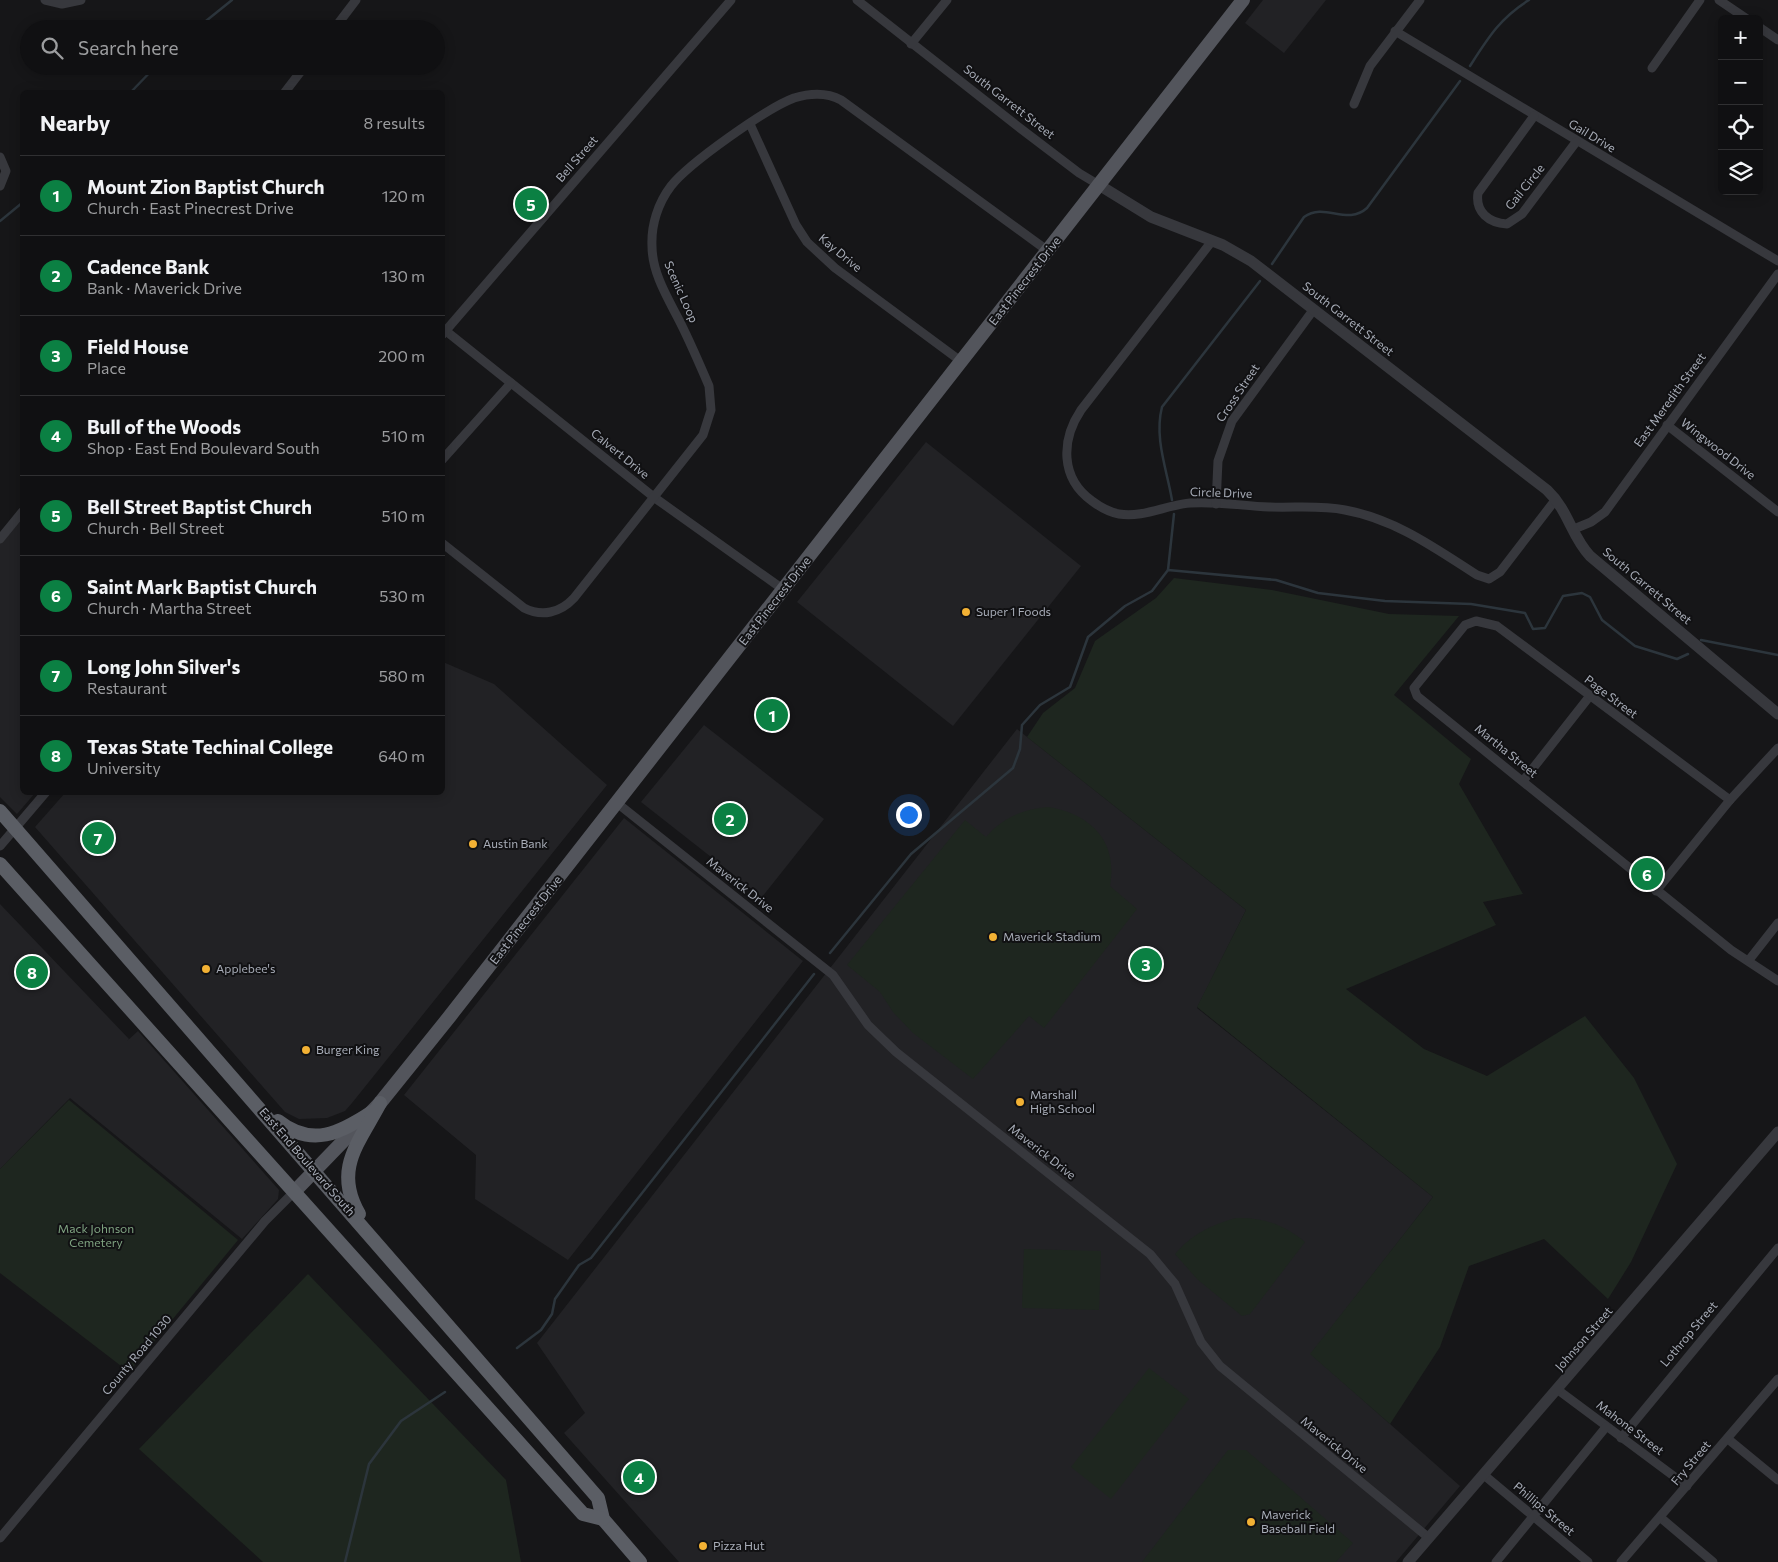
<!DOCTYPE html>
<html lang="en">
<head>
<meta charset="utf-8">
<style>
  :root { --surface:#101012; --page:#1e1e20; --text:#f1f3f6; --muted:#9c9d9f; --line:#303032; --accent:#0b8043 }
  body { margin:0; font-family:Commissioner,sans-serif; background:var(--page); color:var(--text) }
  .controls { position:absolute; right:15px; top:15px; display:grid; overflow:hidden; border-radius:8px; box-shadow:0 2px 12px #0003 }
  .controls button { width:45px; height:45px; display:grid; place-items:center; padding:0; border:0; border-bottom:1px solid var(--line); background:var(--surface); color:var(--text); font:25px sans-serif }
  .you { position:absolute; left:908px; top:814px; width:18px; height:18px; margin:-12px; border:4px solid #fff; border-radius:50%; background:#1a73e8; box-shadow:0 0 0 8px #1a73e833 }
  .badge { display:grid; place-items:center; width:32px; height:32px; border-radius:50%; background:var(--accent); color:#fff; font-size:16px; font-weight:700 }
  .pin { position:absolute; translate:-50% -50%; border:2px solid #fff; box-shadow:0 1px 5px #0006 }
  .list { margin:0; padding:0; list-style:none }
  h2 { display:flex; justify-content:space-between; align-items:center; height:65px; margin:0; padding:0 20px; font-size:21px }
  h2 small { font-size:16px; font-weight:400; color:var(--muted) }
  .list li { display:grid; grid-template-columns:32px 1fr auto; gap:15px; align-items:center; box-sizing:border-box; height:80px; padding:0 20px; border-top:1px solid var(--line) }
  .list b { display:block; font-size:19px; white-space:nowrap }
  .list p { margin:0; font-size:16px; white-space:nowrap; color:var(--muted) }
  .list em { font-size:16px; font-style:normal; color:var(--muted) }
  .icon { flex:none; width:28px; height:28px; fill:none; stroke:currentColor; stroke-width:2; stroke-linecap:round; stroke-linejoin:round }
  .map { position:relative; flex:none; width:1778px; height:1562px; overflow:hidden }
  .search { position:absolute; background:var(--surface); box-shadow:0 2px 12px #0003; left:20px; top:20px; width:425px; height:55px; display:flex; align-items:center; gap:12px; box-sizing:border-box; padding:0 18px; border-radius:28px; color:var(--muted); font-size:19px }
  .panel { position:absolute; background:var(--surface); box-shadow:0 2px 12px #0003; left:20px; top:90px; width:425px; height:705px; border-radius:8px }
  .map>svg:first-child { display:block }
  .built { fill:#222225 }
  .green { fill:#1e261f }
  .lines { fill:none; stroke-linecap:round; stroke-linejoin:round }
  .stream { stroke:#2c353c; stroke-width:2.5 }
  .minor { stroke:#37383d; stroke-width:9 }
  .tertiary { stroke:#37383d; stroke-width:11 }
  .primary { stroke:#53555c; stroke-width:14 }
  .trunk { stroke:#5b5e65; stroke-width:14 }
  .poi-dot { fill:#f2b134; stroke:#111113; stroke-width:2 }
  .labels { text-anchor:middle; stroke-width:4; stroke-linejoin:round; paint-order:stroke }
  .street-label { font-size:12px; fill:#a8adb8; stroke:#111113 }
  .poi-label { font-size:12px; fill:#a8adb8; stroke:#111113; text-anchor:start }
  .park-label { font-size:12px; fill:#7fa381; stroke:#111113 }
</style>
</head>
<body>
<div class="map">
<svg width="1778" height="1562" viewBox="0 0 1778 1562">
  <rect width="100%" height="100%" fill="#161618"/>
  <g class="built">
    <path d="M1263,0H1326L1284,53L1245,23Z"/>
    <path d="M926,442L1081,566L953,726L797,602Z"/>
    <path d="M22,510V792L35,793L17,814L0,797V536Z"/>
    <path d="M443,662L494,684L607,785L352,1103L345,1111L327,1118L299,1119L285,1112L35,827L65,793L442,792Z"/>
    <path d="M704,725L824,819L762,897L641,802Z"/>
    <path d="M1017,729L1246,910L1197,1008L1433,1197L1311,1354L1460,1486L1396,1562H679L564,1433L585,1413L537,1343Z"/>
    <path d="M624,818L803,961L568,1260L475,1199L476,1155L404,1095Z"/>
    <path d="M0,904L129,1039L127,1041L138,1031L279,1190L278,1199L242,1239L70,1098L0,1169Z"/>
  </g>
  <g class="green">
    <path d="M1174,578L1272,590L1389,614L1459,616L1394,695L1471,759L1459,784L1523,894L1483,902L1496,925L1346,989L1424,1049L1487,1076L1585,1016L1634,1078L1677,1164L1631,1262L1608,1299L1544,1239L1469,1266L1440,1347L1390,1424L1310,1354L1433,1197L1197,1007L1246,910L1027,737L1043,713L1075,688L1095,641L1156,598Z"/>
    <path d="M1048,807C1091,814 1118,841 1110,886L1137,909L1044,1028L1029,1016L973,1079L913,1033L893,1012L880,992L847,965L965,820L986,837C1002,818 1023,809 1048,807Z"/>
    <path d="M69,1100L238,1240L129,1372L0,1273V1169Z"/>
    <path d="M1236,1218C1263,1217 1284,1225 1305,1242L1250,1314L1242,1316L1197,1279L1175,1254C1192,1234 1211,1225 1236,1218Z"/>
    <path d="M1024,1249L1101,1251L1099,1310L1022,1308Z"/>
    <path d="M308,1274L506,1480L521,1562H263L139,1449Z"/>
    <path d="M1149,1368L1189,1399L1111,1499L1071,1467Z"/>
    <path d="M1228,1450H1246L1353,1543L1336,1562H1142Z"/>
  </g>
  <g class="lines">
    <g class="stream">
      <path d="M196,29L232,0"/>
      <path d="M1470,66C1488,38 1500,18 1529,0"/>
      <path d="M131,92L156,66"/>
      <path d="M0,221L22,203"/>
      <path d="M1272,264L1304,217C1325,202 1347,226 1367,208L1460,81"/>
      <path d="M1172,500C1167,470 1154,438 1162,407L1260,281"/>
      <path d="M1168,570L1174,514"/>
      <path d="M1701,640L1778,655"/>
      <path d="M830,953L911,854L1013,768L1020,749L1022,725L1040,705L1070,687L1088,637L1125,606L1152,591L1168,570L1276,580L1318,593L1385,601L1471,604L1525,613L1533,629L1545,628L1563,596L1582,593L1590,597L1602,620L1635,646L1677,659L1688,654"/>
      <path d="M517,1348L541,1330L552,1314L555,1299L579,1265L591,1258L814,974"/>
      <path d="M345,1562L369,1464L401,1421L445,1392"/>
    </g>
    <g class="minor">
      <path d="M45,0L62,4L81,0"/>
      <path d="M857,0L1016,125L1079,173L1099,185"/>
      <path d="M1719,0L1747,19"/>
      <path d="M1759,27L1778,40"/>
      <path d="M334,29L356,0"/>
      <path d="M1395,31L1778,261"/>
      <path d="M911,44L947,0"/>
      <path d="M1652,68L1700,0"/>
      <path d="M285,92L305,66"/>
      <path d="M1354,104L1370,66L1420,0"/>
      <path d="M1534,116L1478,193C1475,212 1489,223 1507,224L1522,214L1576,142"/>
      <path d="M750,124L796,225L807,242L835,268L962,362"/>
      <path d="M0,157L6,171L0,186"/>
      <path d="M1212,241L1081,410C1061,440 1060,478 1092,501C1100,507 1108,512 1119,514C1143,518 1166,505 1190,503C1216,501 1243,506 1269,507C1295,508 1320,505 1345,510C1395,519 1435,548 1477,575L1489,579L1500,572L1556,499"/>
      <path d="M446,331L655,498L784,590"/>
      <path d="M442,335L731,0"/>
      <path d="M1667,425L1778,512"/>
      <path d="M442,460L511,383"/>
      <path d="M1216,504L1218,461L1232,421L1314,309"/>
      <path d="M1574,529L1591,522L1605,512L1778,274"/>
      <path d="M0,539L22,512"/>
      <path d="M442,543L524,608C542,617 560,613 574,598L703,435L711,410L709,386C700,365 691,344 681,324C669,300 652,274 652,246C651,225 658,203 671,186C689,163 767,108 794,98C811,93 826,92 841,100L1048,251"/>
      <path d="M1523,781L1589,697"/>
      <path d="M1730,800L1497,626L1476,621L1465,625L1414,688L1417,696L1731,950L1778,981"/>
      <path d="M617,803L833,975L868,1025L896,1052L1150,1254L1175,1284L1201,1342L1220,1366L1429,1538"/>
      <path d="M0,846L46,792"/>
      <path d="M1656,891L1730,800L1778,748"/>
      <path d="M1749,960L1778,923"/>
      <path d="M1558,1390L1687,1486"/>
      <path d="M1621,1438L1778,1248"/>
      <path d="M1728,1439L1778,1480"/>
      <path d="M1484,1475L1588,1562"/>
      <path d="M1661,1518L1713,1562"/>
      <path d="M0,1538L265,1221L295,1191"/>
      <path d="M1496,1562L1606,1427"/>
      <path d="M1621,1562L1778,1379"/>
    </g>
    <g class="tertiary">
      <path d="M1099,185L1151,217L1223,245L1251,261L1547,490C1569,511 1571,536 1590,556L1778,714"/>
      <path d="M1408,1562L1778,1132"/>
    </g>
    <path class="primary" d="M295,1191L380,1103L450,1016L1243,0"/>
    <g class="trunk">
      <path d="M0,811L598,1498L603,1519L640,1562"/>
      <path d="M0,864L583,1514L603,1519"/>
      <path d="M278,1121C312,1148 340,1133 372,1112"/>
      <path d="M359,1214C333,1169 359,1143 380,1103"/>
    </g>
  </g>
  <g class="poi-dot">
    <circle cx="966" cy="612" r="5"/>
    <circle cx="473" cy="844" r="5"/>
    <circle cx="993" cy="937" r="5"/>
    <circle cx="206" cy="969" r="5"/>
    <circle cx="306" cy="1050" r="5"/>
    <circle cx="1020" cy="1102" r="5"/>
    <circle cx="1251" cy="1522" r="5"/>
    <circle cx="703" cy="1546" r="5"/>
  </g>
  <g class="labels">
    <g class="street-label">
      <text transform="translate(1009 102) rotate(38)" y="4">South Garrett Street</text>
      <text transform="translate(1592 136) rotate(31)" y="4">Gail Drive</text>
      <text transform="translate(577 159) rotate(-49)" y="4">Bell Street</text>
      <text transform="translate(1525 187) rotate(-51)" y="4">Gail Circle</text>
      <text transform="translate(840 253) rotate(40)" y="4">Kay Drive</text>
      <text transform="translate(1025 281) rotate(-52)" y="4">East Pinecrest Drive</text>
      <text transform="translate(681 292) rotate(66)" y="4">Scenic Loop</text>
      <text transform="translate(1348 319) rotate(38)" y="4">South Garrett Street</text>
      <text transform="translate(1238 393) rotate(-56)" y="4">Cross Street</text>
      <text transform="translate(1670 400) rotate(-54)" y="4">East Meredith Street</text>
      <text transform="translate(1718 449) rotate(38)" y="4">Wingwood Drive</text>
      <text transform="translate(620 454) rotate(39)" y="4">Calvert Drive</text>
      <text transform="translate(1221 493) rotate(2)" y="4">Circle Drive</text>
      <text transform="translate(1647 586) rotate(40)" y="4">South Garrett Street</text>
      <text transform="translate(775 601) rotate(-52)" y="4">East Pinecrest Drive</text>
      <text transform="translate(1611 697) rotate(37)" y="4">Page Street</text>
      <text transform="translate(1506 751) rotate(39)" y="4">Martha Street</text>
      <text transform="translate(740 885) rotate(38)" y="4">Maverick Drive</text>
      <text transform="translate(526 920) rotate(-52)" y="4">East Pinecrest Drive</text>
      <text transform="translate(1042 1152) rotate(38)" y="4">Maverick Drive</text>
      <text transform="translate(307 1162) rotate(49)" y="4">East End Boulevard South</text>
      <text transform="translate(1689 1334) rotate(-50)" y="4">Lothrop Street</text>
      <text transform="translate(1584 1339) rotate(-49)" y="4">Johnson Street</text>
      <text transform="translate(137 1355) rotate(-50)" y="4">County Road 1030</text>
      <text transform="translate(1630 1428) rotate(37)" y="4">Mahone Street</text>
      <text transform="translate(1334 1445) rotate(39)" y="4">Maverick Drive</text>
      <text transform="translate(1691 1463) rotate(-50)" y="4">Fry Street</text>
      <text transform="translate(1544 1509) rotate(40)" y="4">Phillips Street</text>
    </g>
    <g class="poi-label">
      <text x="976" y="616">Super 1 Foods</text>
      <text x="483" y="848">Austin Bank</text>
      <text x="1003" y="941">Maverick Stadium</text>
      <text x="216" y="973">Applebee's</text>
      <text x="316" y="1054">Burger King</text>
      <text x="1030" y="1099">Marshall<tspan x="1030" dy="14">High School</tspan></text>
      <text x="1261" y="1519">Maverick<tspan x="1261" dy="14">Baseball Field</tspan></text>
      <text x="713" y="1550">Pizza Hut</text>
    </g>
    <g class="park-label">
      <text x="96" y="1233">Mack Johnson<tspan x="96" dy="14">Cemetery</tspan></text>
    </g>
  </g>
</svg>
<div class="controls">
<button>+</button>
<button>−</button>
<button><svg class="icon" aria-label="locate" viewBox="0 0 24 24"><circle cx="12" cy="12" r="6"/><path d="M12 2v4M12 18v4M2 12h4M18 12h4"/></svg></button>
<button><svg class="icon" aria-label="layers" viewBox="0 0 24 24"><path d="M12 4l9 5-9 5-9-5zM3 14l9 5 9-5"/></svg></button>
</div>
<div class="you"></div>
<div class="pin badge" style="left:772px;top:715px">1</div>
<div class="pin badge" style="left:730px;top:819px">2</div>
<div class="pin badge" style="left:1146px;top:964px">3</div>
<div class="pin badge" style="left:639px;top:1477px">4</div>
<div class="pin badge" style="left:531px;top:204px">5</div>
<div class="pin badge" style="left:1647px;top:874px">6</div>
<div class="pin badge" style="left:98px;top:838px">7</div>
<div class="pin badge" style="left:32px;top:972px">8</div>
<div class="search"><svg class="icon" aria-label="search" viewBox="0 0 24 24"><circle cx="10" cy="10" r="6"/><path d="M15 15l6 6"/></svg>Search here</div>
<section class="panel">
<h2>Nearby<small>8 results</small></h2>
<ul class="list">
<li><span class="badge">1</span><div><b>Mount Zion Baptist Church</b><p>Church · East Pinecrest Drive</p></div><em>120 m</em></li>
<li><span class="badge">2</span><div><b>Cadence Bank</b><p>Bank · Maverick Drive</p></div><em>130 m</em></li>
<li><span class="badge">3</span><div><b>Field House</b><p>Place</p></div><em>200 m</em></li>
<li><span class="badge">4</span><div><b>Bull of the Woods</b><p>Shop · East End Boulevard South</p></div><em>510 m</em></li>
<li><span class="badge">5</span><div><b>Bell Street Baptist Church</b><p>Church · Bell Street</p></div><em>510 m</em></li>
<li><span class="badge">6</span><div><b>Saint Mark Baptist Church</b><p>Church · Martha Street</p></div><em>530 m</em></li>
<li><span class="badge">7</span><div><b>Long John Silver's</b><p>Restaurant</p></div><em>580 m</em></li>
<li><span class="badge">8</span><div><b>Texas State Techinal College</b><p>University</p></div><em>640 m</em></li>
</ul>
</section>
</div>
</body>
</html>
